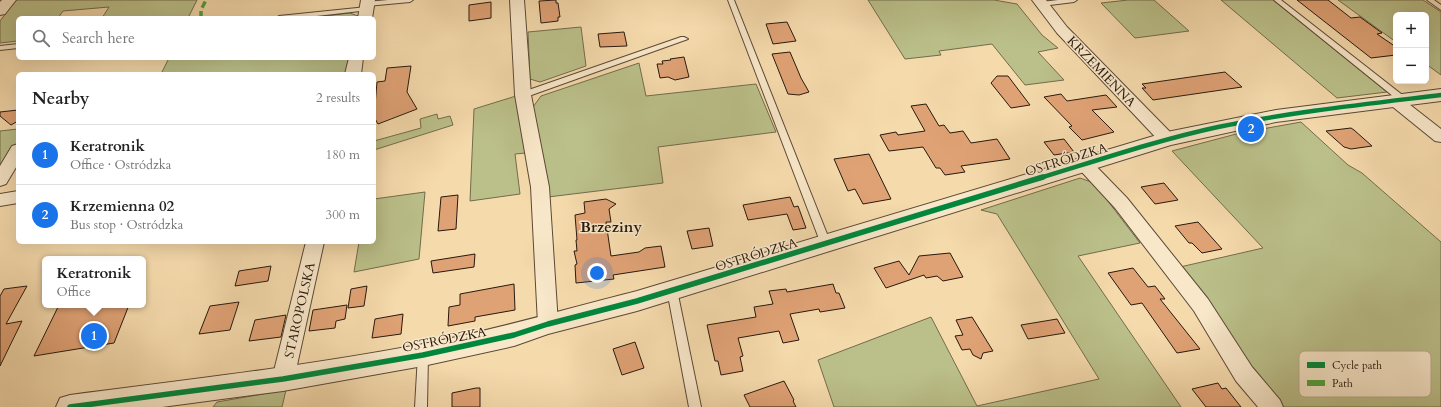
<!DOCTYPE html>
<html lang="en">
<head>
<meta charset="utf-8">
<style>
  :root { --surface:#fff; --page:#f2f2f2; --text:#222; --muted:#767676; --line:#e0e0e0; --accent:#1a73e8 }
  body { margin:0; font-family:Cardo,serif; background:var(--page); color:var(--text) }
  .controls { position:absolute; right:12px; top:12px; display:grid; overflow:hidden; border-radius:6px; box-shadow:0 4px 16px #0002 }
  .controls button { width:36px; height:36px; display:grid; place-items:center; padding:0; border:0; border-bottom:1px solid var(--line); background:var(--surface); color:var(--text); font:20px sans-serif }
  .you { position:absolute; left:597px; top:273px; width:14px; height:14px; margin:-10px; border:3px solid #fff; border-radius:50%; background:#1a73e8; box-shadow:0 0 0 6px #1a73e833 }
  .badge { display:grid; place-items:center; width:26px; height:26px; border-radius:50%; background:var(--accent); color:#fff; font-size:13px; font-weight:700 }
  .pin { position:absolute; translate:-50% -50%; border:2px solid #fff; box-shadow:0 1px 4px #0006 }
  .popup { position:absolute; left:42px; top:256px; width:104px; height:52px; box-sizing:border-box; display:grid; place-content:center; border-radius:6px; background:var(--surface); filter:drop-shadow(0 1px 3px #0005); font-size:13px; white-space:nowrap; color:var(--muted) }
  .popup b { font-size:15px; color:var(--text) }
  .popup::after { content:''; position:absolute; left:50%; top:100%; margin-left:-8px; border:8px solid transparent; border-top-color:var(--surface) }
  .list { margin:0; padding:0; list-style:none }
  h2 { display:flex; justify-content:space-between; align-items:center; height:52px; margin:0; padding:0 16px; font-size:17px }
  h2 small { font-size:13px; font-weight:400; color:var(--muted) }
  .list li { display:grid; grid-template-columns:26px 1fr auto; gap:12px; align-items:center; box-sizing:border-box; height:60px; padding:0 16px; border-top:1px solid var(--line) }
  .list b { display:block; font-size:15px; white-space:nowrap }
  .list p { margin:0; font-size:13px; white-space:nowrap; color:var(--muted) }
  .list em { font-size:13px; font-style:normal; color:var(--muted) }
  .icon { flex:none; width:22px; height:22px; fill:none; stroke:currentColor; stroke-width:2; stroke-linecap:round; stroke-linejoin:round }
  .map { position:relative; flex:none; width:1441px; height:407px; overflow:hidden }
  .search { position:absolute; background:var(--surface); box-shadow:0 4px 16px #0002; left:16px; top:16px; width:360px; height:44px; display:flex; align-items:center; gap:10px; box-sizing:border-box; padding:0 14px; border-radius:6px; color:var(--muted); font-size:15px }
  .panel { position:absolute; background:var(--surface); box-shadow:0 4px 16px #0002; left:16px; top:72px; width:360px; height:172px; border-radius:6px }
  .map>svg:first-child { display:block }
  .green { fill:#bbc08a; stroke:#726c4c }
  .building { fill:#dfa275; stroke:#28190e }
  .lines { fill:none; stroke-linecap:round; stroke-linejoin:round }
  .service-casing { stroke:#5b4936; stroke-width:2 }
  .minor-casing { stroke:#5b4936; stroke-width:2 }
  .tertiary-casing { stroke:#5b4936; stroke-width:2 }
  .service { fill:#f8e7c9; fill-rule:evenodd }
  .minor { fill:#f8e7c9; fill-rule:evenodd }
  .tertiary { fill:#f8e7c9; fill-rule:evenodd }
  .quiet { stroke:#51a13e; stroke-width:3.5; stroke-dasharray:7 3.5; stroke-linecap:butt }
  .cycleway-far1-casing { stroke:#f8e7c9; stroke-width:6 }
  .cycleway-casing { stroke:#f8e7c9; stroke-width:8 }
  .cycleway-far1 { stroke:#00873e; stroke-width:4.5 }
  .cycleway { stroke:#00873e; stroke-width:5.5 }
  .labels { text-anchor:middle; stroke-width:3; stroke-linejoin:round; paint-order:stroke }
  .street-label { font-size:13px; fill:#28190e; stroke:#f8e7c9 }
  .quarter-label { font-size:15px; font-weight:bold; fill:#28190e; stroke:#f8e7c9 }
  .key { fill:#f8e7c9; stroke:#baa991; stroke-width:1 }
  .key-label { font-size:11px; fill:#28190e }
</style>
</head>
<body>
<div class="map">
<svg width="1441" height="407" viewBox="0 0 1441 407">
  <rect width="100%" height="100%" fill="#f5daac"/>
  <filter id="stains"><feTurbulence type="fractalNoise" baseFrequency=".005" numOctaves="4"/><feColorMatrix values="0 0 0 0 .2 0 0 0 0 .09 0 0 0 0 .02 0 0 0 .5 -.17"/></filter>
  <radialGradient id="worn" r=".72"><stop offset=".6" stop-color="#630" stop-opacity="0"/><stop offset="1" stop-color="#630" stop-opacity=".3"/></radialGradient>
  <g class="green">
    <path d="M16,0H197L188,18H102L109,7L63,11L58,18H18V41L0,43V21Z"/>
    <path d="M868,0H994L1017,4L1042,35L1058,48L1038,52L1064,80L1025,85L992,44L939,51L941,55L905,59Z"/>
    <path d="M1128,0H1154L1189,31L1135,38L1101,3Z"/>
    <path d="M1221,0H1273L1387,92L1337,98Z"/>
    <path d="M1338,0H1423L1441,12V75L1426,64V15H1396V42Z"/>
    <path d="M350,13L358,16V18H308Z"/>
    <path d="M581,27L586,66L540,82L530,79L528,32Z"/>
    <path d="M169,58H349L345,74H161Z"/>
    <path d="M639,63L646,96L756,84L776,132L658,147L663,183L548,197L533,107L541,96Z"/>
    <path d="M516,96L526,153L515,154L520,194L470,201L474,109Z"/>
    <path d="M437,114L438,119L450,116L453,125L374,150V141L421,128L420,119Z"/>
    <path d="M1301,122L1348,165L1362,173L1441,242V407H1281L1247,364L1180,267L1263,248L1172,151L1240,133Z"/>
    <path d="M18,129V142L0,170V131Z"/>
    <path d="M1080,178L1094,183L1140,243L1078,256L1181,407H834L818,360L931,317L977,406L1099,379L997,214L981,210Z"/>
    <path d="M425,192L419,259L354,272L359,242H374V199Z"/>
    <path d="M286,390L282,407H213L217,402Z"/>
  </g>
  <g class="building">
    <path d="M556,0V3H558L560,17H558V21L541,23L539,1Z"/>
    <path d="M1297,0H1328L1351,18L1360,17L1382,33L1377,34L1396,47V55L1371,58Z"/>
    <path d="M491,2V18L469,21V5Z"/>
    <path d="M787,22L796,41L773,44L766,24Z"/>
    <path d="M624,32L627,46L600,47L598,34Z"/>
    <path d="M790,52L801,78L809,92L799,95L788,94L772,54Z"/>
    <path d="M684,57L689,77L675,80L668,77L660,78L657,64H663L662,61L671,60L670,59Z"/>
    <path d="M411,66L407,92L417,109L378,124L374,117L377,82L385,81L387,68Z"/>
    <path d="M1225,72L1242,87L1153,100L1142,88H1146L1142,84Z"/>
    <path d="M997,76H1008L1030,105L1011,108L991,83Z"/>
    <path d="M1061,94L1067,101L1106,95L1117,107L1092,110L1114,132L1082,140L1069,127L1072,126L1044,97Z"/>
    <path d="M926,104L939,126L944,125L950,133L963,131L971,143L997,139L1010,159L961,166L965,172L945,175L940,168H936L923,147L889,151L880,135L896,132L898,135L925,131L911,106Z"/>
    <path d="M18,110V121L11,125L0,116V112Z"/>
    <path d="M1351,128L1354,130L1372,146L1351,149L1344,147L1326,131Z"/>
    <path d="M1064,139L1074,152L1054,155L1044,142Z"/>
    <path d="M869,154L891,199L863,204L855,189L848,191L834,159Z"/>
    <path d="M1164,183L1178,200L1155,204L1141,187Z"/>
    <path d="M458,195L456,229L438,231L441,197Z"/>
    <path d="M790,197L794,207L798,206L806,228L793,230L787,214L748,220L743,205Z"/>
    <path d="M606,199L616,204L609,209L611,222H606L611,256L639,252L645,248L661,246L665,267L613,275L614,279L576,283L575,265L577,264L574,251H577L576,240H577L575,215L585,213L584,202Z"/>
    <path d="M1198,222L1222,249L1202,253L1192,243H1189L1175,226Z"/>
    <path d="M709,228L713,246L692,249L687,231Z"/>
    <path d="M950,253L963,277L943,281L937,276L926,278L924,275L886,288L874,268L899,261L909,275L919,256Z"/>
    <path d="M475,254L474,267L433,273L431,261Z"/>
    <path d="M271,266L268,281L235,286L239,271Z"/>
    <path d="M1133,268L1148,287L1155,286L1165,299H1160L1200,349L1177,353L1142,303L1131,305L1108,273Z"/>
    <path d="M514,284L515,310L475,317V321L448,326L449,307L460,305V294Z"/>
    <path d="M833,284L836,293H839L845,308L820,312L819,309L790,314L799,340L783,343L779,331L738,338L743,356L740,357L743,371L721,375L718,361H715L707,325L756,317L754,307L773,304L769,291L786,289L787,292Z"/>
    <path d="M27,286L6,324L22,321L0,366V296L4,289Z"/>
    <path d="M367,286L364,306L348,308L351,289Z"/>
    <path d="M239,302L230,330L199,334L210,306Z"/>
    <path d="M59,305H129L114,343L34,356Z"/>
    <path d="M347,305L345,319L336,321L335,328L309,331L313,310Z"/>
    <path d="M403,314L401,334L372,338L375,319Z"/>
    <path d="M286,315L281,337L249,341L255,320Z"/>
    <path d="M972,317L993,351L983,353L981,359L973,355L970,349L962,350L955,336L963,335L956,320Z"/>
    <path d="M1057,319L1065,333L1028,339L1021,325Z"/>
    <path d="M635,342L644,368L622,375L613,349Z"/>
    <path d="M784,381L794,400L793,401L796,407H750L744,395Z"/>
    <path d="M1218,383L1222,389L1226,388L1241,407H1206L1192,389Z"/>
    <path d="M476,388H480V407H452V393Z"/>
  </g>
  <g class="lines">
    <defs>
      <g id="service">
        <path d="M388,0H413L410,2L367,6L364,4L367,2Z"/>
        <path d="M728,0H734L831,244L829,247H823L821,244Z"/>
        <path d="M1058,0H1077L1074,2L1042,6L1039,4L1042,2Z"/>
        <path d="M1274,0H1281L1405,97L1406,99L1405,101H1399Z"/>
        <path d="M1427,0H1434L1441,5V10Z"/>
        <path d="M367,7L369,8V10L299,18H276L279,16Z"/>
        <path d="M681,37H684L688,39L526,97H523L519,95L520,93Z"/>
        <path d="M18,44V48L0,50V46Z"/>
        <path d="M672,286L676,287L677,290L701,407H689L667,290L668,287Z"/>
        <path d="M423,350L427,352L428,355L427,407H415L418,355L419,352Z"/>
      </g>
      <g id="minor">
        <path d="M2,0H16L5,14L0,15V2Z"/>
        <path d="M361,0H375L372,18H358Z"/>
        <path d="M510,0H524L531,95L549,187L558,324L555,330L548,333L541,330L538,324L531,187L515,95Z"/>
        <path d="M1032,0H1046L1067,27L1173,135L1175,139L1173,143L1167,144L1161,143L1057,33Z"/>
        <path d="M349,58H363L361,74H345Z"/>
        <path d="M1394,95L1400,97L1441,129V142L1435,141L1388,103L1386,100L1388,97Z"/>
        <path d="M18,144V164L6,184L0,186V166L12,146Z"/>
        <path d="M1085,159L1091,161L1127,198L1208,299L1252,367L1280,400L1283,407H1258L1236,381L1194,311L1115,208L1079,169L1076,165L1079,161Z"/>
        <path d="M18,191V203L0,206V194Z"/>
        <path d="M306,242H324L294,379L291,386L283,389L275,386L272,379Z"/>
      </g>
      <path id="tertiary" d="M1441,89V101L1276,122L1171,145L637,311L548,334L514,346L423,366L283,391L162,407H56L60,398L70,395C188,380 306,366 423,344C495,330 566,309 637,291L1167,132L1276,110Z"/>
    </defs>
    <use href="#service" class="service-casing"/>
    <use href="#minor" class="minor-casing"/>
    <use href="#tertiary" class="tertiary-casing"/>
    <use href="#service" class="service"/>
    <use href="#minor" class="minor"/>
    <use href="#tertiary" class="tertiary"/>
    <path class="quiet" d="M201,18V10L206,0"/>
    <defs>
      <path id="cycleway-far1" d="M1040,178C1099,160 1158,140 1218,127C1292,112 1367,104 1441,95"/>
      <path id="cycleway" d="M70,407L283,379L423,355L514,335L548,324L637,301L1043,177"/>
    </defs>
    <use href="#cycleway-far1" class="cycleway-far1-casing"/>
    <use href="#cycleway" class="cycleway-casing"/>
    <use href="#cycleway-far1" class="cycleway-far1"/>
    <use href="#cycleway" class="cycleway"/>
  </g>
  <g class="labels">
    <g class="street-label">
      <text transform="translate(1102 71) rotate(46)" y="5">KRZEMIENNA</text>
      <text transform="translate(1066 159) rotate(-17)" y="5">OSTRÓDZKA</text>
      <text transform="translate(756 254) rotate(-17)" y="5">OSTRÓDZKA</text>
      <text transform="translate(299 310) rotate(-77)" y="5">STAROPOLSKA</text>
      <text transform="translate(444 339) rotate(-11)" y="5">OSTRÓDZKA</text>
    </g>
    <g class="quarter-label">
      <text x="611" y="232">Brzeziny</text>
    </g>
  </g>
  <rect x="1299" y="351" width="132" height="46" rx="6" class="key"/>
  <rect x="1307" y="362" width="18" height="6" fill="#00873e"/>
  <rect x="1307" y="380" width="18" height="6" fill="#51a13e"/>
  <g class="key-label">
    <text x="1332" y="369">Cycle path</text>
    <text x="1332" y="387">Path</text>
  </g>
  <rect width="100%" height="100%" filter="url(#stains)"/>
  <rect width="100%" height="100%" fill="url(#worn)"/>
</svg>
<div class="controls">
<button>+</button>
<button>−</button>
</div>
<div class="you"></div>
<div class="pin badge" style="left:94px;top:336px">1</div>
<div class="popup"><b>Keratronik</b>Office</div>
<div class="pin badge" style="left:1251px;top:129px">2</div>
<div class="search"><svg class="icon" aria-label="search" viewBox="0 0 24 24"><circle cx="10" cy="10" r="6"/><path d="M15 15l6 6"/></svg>Search here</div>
<section class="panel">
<h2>Nearby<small>2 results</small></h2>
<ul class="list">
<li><span class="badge">1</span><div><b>Keratronik</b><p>Office · Ostródzka</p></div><em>180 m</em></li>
<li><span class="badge">2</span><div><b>Krzemienna 02</b><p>Bus stop · Ostródzka</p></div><em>300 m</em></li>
</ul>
</section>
</div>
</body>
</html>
